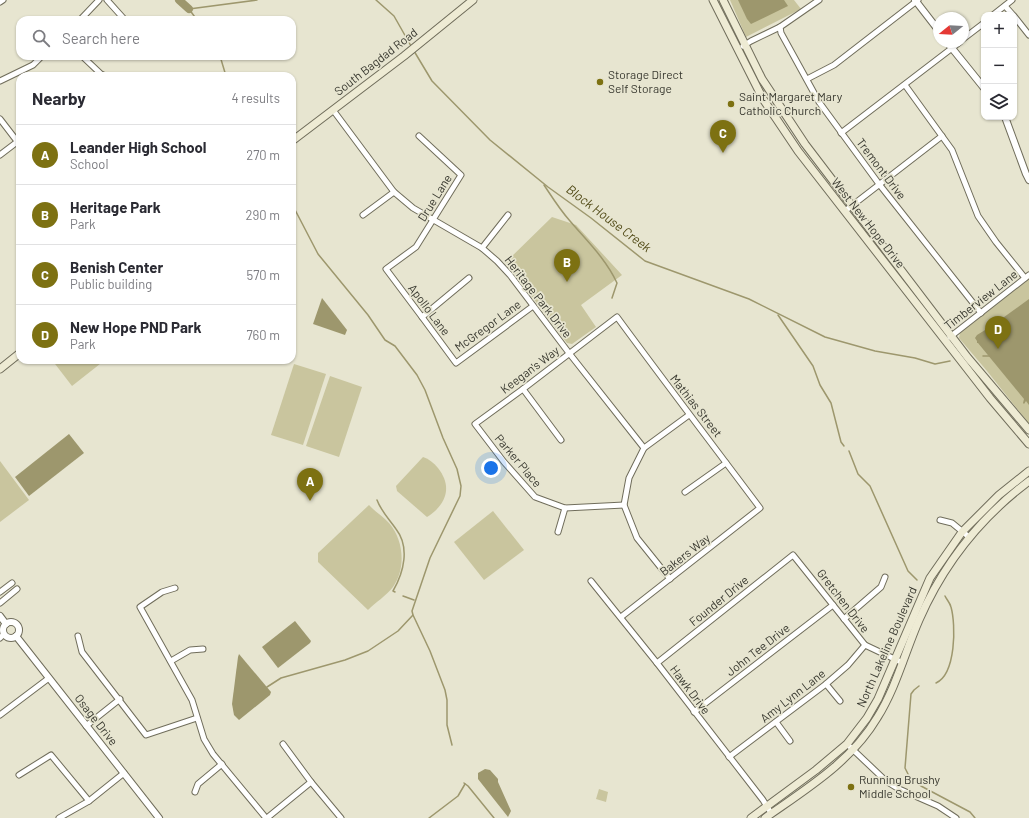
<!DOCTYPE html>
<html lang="en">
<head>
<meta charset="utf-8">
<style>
  :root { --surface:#fff; --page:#f7f7f7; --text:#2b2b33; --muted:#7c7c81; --line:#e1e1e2; --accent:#7d7112 }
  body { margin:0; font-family:Barlow,sans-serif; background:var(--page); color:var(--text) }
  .controls { position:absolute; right:12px; top:12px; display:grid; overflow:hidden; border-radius:8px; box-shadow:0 1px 3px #0004 }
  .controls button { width:36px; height:36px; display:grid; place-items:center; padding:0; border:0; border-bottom:1px solid var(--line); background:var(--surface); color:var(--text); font:20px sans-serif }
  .compass { position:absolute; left:933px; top:12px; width:36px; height:36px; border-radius:50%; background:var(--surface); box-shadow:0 1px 3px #0004; rotate:252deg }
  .you { position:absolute; left:491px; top:468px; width:14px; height:14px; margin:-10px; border:3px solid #fff; border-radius:50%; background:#1a73e8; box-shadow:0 0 0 6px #1a73e833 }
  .badge { display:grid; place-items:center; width:26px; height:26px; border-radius:50%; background:var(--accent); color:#fff; font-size:13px; font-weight:700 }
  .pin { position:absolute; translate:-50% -33px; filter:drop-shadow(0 1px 2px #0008) }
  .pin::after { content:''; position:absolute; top:21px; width:14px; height:12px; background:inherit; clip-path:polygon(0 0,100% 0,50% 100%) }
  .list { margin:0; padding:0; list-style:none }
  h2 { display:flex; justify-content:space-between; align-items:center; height:52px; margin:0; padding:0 16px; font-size:17px }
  h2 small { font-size:13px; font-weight:400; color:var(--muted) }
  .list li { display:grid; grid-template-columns:26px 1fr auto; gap:12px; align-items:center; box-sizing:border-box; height:60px; padding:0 16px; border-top:1px solid var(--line) }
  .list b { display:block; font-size:15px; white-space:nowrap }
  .list p { margin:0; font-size:13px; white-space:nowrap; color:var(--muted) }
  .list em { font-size:13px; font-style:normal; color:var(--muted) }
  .icon { flex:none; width:22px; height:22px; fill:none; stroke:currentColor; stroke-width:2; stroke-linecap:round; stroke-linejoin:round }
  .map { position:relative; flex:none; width:1029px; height:818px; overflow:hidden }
  .search { position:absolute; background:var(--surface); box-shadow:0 1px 3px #0004; left:16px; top:16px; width:280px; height:44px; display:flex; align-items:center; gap:10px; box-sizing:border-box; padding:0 14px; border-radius:12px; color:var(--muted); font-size:15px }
  .panel { position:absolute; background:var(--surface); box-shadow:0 1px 3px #0004; left:16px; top:72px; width:280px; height:292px; border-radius:12px }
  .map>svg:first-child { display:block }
  .green { fill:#c9c59e }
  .water { fill:#9d976d }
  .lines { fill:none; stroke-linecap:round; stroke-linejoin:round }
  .stream { stroke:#9d976d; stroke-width:1.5 }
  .river { stroke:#9d976d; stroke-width:8 }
  .minor-casing { stroke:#706d5b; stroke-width:7 }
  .tertiary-casing { stroke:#706d5b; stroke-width:8 }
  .secondary-casing { stroke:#706d5b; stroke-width:9 }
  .minor { stroke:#fff; stroke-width:5 }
  .tertiary { stroke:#fff; stroke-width:6 }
  .secondary { stroke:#eeebd4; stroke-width:7 }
  .poi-dot { fill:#7d7112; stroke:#e7e5d0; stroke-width:1.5 }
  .labels { text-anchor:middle; stroke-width:3.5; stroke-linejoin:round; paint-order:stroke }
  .street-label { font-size:12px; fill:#393930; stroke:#e7e5d0 }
  .poi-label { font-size:12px; fill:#393930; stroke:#e7e5d0; text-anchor:start }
  .water-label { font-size:13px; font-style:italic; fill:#504915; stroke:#e7e5d0 }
</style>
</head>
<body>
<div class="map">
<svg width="1029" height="818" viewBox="0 0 1029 818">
  <rect width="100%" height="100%" fill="#e7e5d0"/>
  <g class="green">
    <path d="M730,0H794L801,9L746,37Z"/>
    <path d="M552,217L576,225L622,275L581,305L596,327L572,344L567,343L506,262Z"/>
    <path d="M1029,279V424L987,371L959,338L960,333Z"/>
    <path d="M52,360H105L72,386Z"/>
    <path d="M294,364L326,374L303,445L271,435Z"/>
    <path d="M330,376L362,387L339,457L306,446Z"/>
    <path d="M423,457C429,459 434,463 438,468C453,487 446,505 427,517L397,491L396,486Z"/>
    <path d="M0,461L29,500L0,522Z"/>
    <path d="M369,505C375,512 383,516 389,523C404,540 406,569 393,587C386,596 376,602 368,610L318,562V553Z"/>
    <path d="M493,511L524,550L484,580L454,542Z"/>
    <path d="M599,789L608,792L606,802L596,799Z"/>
  </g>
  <g class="water">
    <path d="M738,0H784L788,6L751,24L747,19Z"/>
    <path d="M322,298L347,330L345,335L313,324Z"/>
    <path d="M1029,299V405L1026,401L1024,404L1023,403L1024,399L978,343H977V341L975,338L977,335L990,327V325L991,324L993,325Z"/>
    <path d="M69,434L84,453L29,496L15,477Z"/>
    <path d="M295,621L311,641L310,643L278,668L262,647Z"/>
    <path d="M239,654L271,692L270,695L239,720L234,715L232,704L238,657Z"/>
    <path d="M485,769L490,770L498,779V782L511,811L508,817L478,779V773Z"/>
  </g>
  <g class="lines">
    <g class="stream">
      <path d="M376,0L394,16L411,46"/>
      <path d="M189,9L257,0"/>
      <path d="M189,9L197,20"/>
      <path d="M414,51L432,81L490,140L548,187L591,218L645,261L749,299L825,337L875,351L915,358L935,364L950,361"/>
      <path d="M220,56L226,76"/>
      <path d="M544,185C552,197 560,210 570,221C587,241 606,259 617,283L612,298"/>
      <path d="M292,204L318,254L368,315L385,340L395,346L417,375L425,390L443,438L457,469L461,486L460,496L430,558L412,611L413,615L430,651L445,690L447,700V725L452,745"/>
      <path d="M778,315L813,366L820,385L831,403L841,442L844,446"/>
      <path d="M983,356H991"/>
      <path d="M849,451L858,474L870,486L908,571L917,580"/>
      <path d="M377,500C381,511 389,519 396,529C410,547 404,572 393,591L395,592"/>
      <path d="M403,596L414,600"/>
      <path d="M936,683C956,674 956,625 951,607C950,603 947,600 945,596"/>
      <path d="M919,686L914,690L911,694L905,768L910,778L921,786L970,812L975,818"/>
      <path d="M267,687L281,678L345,660L368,651L398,631L413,615"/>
      <path d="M464,783L468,786L494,818"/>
      <path d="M429,818L458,796L465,784"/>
    </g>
    <path class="river" d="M179,0L189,9"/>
    <defs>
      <g id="minor">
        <path d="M107,0L125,20"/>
        <path d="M0,2L3,0"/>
        <path d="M1005,6L1013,15"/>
        <path d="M993,15L1012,0"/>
        <path d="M1014,16L1029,35"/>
        <path d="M80,20L99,0"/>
        <path d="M780,27L781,33L819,102L879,184L981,313"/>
        <path d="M963,39L984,23"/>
        <path d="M743,46L751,41L780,27L819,0"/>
        <path d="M82,56L101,74L105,76"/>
        <path d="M807,79L834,65L918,0"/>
        <path d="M0,81L33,65L42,56"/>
        <path d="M905,85L952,150L978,216L996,242L1025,278"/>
        <path d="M333,110L394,192L413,208L482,248L497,261L510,275L569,353L644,448"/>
        <path d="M0,119L20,145"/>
        <path d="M841,133L960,42"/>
        <path d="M419,136L461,175L416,247L386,269L422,317L456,363L533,306"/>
        <path d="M0,155L17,142"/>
        <path d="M845,211L942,136"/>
        <path d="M363,215L394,192"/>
        <path d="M482,248L508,215"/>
        <path d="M422,317L469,278"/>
        <path d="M950,337L1029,275"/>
        <path d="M523,389L561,440"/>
        <path d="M685,492L726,463"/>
        <path d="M940,520L952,523L969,537"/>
        <path d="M558,532L565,508"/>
        <path d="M670,579L637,538L624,505L629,478L644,448L689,415"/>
        <path d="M591,581L657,663L763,800L771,813"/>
        <path d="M175,588L162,592L140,607L192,700L204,739L213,754L266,818"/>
        <path d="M0,592L12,583"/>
        <path d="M0,603L17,589"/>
        <path d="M621,617L760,508C712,444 664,381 617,317L523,389L475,424L504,462L535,497L565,508L624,505"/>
        <path d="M844,619L881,587L885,577"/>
        <path d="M78,636L82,652L146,735L197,718"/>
        <path d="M0,638L4,634"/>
        <path d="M171,661L190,650L203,649"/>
        <path d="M657,663L793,555L865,645L903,663"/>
        <path d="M826,684L840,701"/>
        <path d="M694,712L833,605"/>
        <path d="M0,715L49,678"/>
        <path d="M776,722L790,741"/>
        <path d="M86,726L120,699"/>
        <path d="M283,744L311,782L341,818"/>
        <path d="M847,744L886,781L899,789L938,806L956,818"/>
        <path d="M729,757L826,684L848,665L865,645"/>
        <path d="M19,775L51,755L89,801"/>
        <path d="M195,792L198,784L222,764"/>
        <path d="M59,818L89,801L124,773"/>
        <path d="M267,818L311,782"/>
      </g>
      <g id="tertiary">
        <path d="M915,0L939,31"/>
        <path d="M947,42L984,88"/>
        <path d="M1005,117L1026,174L1029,180"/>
        <path d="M0,616L6,624"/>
        <circle cx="11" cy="630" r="8"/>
        <path d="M16,636L159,818"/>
      </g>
      <g id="secondary">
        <path d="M713,0L763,99L798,151L990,398L1029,444"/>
        <path d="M723,0L762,79L805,144L968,358L1029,430"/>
        <path d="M292,141L404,56L473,0"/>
        <path d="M0,369L20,353"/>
        <path d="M751,818L816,770L847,744L867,718L878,699L930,578L962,532L999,495L1029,471"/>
        <path d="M765,818C806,789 851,762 877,718C896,688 905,652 919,620C943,565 981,517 1029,481"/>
      </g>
    </defs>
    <use href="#minor" class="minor-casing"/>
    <use href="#tertiary" class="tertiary-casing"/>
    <use href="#secondary" class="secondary-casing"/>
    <use href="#minor" class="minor"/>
    <use href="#tertiary" class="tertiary"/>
    <use href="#secondary" class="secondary"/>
  </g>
  <g class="poi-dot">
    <circle cx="600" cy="82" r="4"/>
    <circle cx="731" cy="104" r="4"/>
    <circle cx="851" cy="787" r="4"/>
  </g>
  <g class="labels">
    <g class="street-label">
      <text transform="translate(376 62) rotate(-38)" y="4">South Bagdad Road</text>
      <text transform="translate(881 169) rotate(53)" y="4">Tremont Drive</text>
      <text transform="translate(435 198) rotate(-58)" y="4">Drue Lane</text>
      <text transform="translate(868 223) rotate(52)" y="4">West New Hope Drive</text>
      <text transform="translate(538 297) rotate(52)" y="4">Heritage Park Drive</text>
      <text transform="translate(981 300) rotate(-38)" y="4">Timberview Lane</text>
      <text transform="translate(429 310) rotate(53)" y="4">Apollo Lane</text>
      <text transform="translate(488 326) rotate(-36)" y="4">McGregor Lane</text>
      <text transform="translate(530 370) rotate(-37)" y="4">Keegan's Way</text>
      <text transform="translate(696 406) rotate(52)" y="4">Mathias Street</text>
      <text transform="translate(518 461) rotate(50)" y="4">Parker Place</text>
      <text transform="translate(685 555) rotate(-38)" y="4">Bakers Way</text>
      <text transform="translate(719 601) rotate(-39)" y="4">Founder Drive</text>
      <text transform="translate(843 601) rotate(52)" y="4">Gretchen Drive</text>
      <text transform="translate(887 647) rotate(-66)" y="4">North Lakeline Boulevard</text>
      <text transform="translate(758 650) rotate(-38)" y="4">John Tee Drive</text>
      <text transform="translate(690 690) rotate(53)" y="4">Hawk Drive</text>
      <text transform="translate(793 696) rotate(-38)" y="4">Amy Lynn Lane</text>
      <text transform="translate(96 720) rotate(52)" y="4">Osage Drive</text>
    </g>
    <g class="poi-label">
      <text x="608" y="79">Storage Direct<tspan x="608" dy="14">Self Storage</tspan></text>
      <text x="739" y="101">Saint Margaret Mary<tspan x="739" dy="14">Catholic Church</tspan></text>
      <text x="859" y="784">Running Brushy<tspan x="859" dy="14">Middle School</tspan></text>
    </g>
    <g class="water-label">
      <text transform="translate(609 218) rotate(37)" y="5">Block House Creek</text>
    </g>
  </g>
</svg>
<div class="controls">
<button>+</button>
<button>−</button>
<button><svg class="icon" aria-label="layers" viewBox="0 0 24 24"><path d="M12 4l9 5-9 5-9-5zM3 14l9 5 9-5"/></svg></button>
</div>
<svg class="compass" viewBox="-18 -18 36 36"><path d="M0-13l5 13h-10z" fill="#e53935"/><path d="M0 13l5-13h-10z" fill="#7c7c81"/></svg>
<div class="you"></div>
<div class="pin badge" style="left:310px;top:501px">A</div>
<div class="pin badge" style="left:567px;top:282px">B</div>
<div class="pin badge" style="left:723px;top:153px">C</div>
<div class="pin badge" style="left:998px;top:349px">D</div>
<div class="search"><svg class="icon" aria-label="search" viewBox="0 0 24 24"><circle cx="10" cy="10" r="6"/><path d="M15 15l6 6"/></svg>Search here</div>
<section class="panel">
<h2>Nearby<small>4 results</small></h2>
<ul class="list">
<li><span class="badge">A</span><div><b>Leander High School</b><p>School</p></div><em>270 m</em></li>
<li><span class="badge">B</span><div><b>Heritage Park</b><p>Park</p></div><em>290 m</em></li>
<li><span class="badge">C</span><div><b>Benish Center</b><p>Public building</p></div><em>570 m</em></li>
<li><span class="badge">D</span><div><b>New Hope PND Park</b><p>Park</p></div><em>760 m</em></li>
</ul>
</section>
</div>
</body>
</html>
